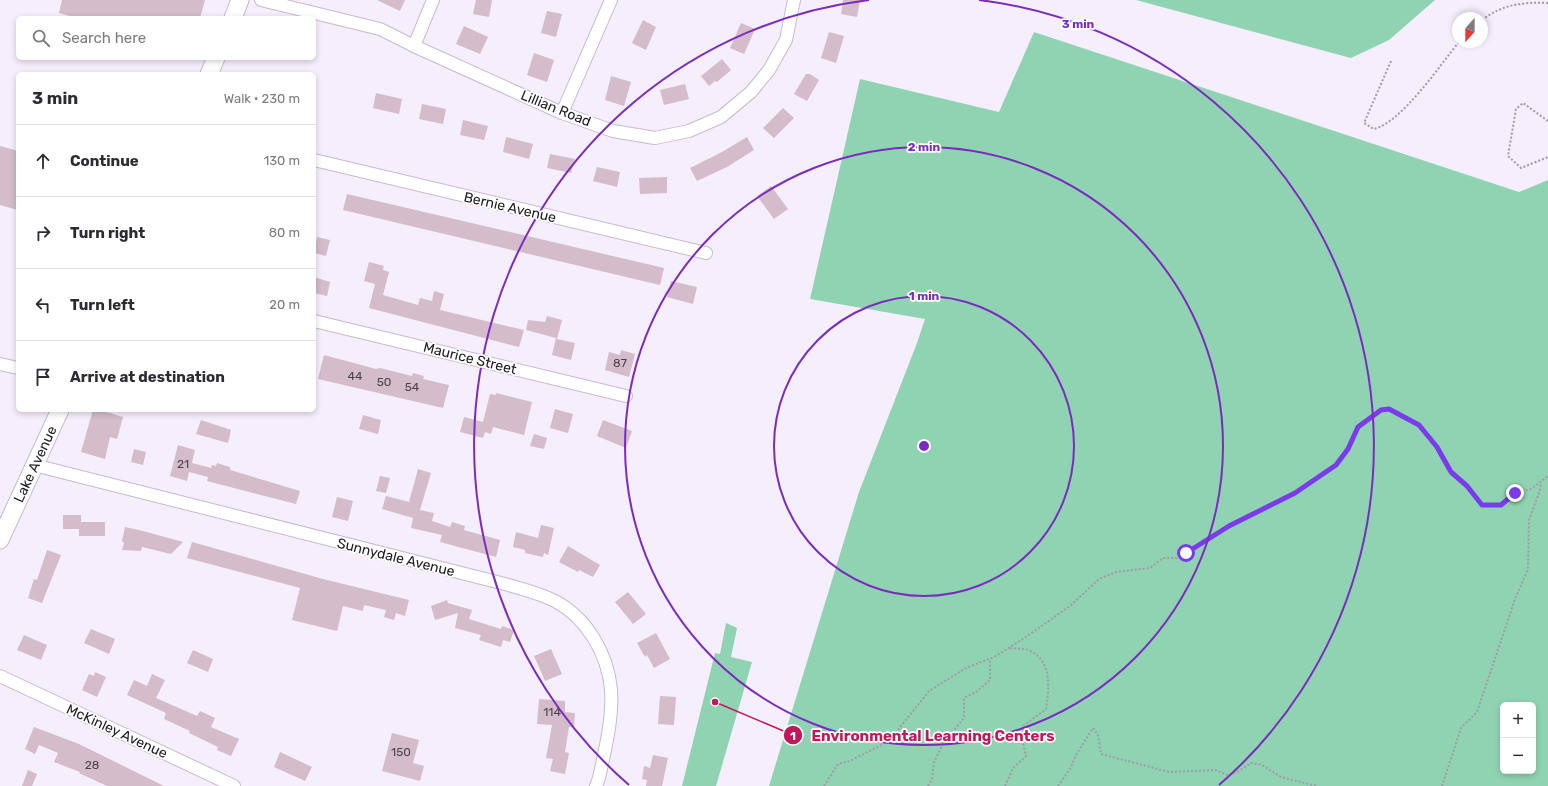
<!DOCTYPE html>
<html lang="en">
<head>
<meta charset="utf-8">
<style>
  :root { --surface:#fff; --page:#f7f7f7; --text:#2b2b33; --muted:#7c7c81; --line:#e1e1e2 }
  body { margin:0; font-family:Rubik,sans-serif; background:var(--page); color:var(--text) }
  .controls { position:absolute; right:12px; bottom:12px; display:grid; overflow:hidden; border-radius:6px; box-shadow:0 2px 6px #0003 }
  .controls button { width:36px; height:36px; display:grid; place-items:center; padding:0; border:0; border-bottom:1px solid var(--line); background:var(--surface); color:var(--text); font:20px sans-serif }
  .compass { position:absolute; left:1452px; top:12px; width:36px; height:36px; border-radius:50%; background:var(--surface); box-shadow:0 2px 6px #0003; rotate:201deg }
  .stop { position:absolute; width:12px; height:12px; margin:-9px; border:3px solid #7c3aed; border-radius:50%; background:#fff }
  .stop.end { background:#7c3aed; border-color:#fff; box-shadow:0 1px 4px #0008 }
  .list { margin:0; padding:0; list-style:none }
  h2 { display:flex; justify-content:space-between; align-items:center; height:52px; margin:0; padding:0 16px; font-size:17px }
  h2 small { font-size:13px; font-weight:400; color:var(--muted) }
  .list li { display:grid; grid-template-columns:26px 1fr auto; gap:12px; align-items:center; box-sizing:border-box; height:72px; padding:0 16px; border-top:1px solid var(--line) }
  .list b { display:block; font-size:15px; white-space:nowrap }
  .list em { font-size:13px; font-style:normal; color:var(--muted) }
  .icon { flex:none; width:22px; height:22px; fill:none; stroke:currentColor; stroke-width:2; stroke-linecap:round; stroke-linejoin:round }
  .map { position:relative; flex:none; width:1548px; height:786px; overflow:hidden }
  .search { position:absolute; background:var(--surface); box-shadow:0 2px 6px #0003; left:16px; top:16px; width:300px; height:44px; display:flex; align-items:center; gap:10px; box-sizing:border-box; padding:0 14px; border-radius:6px; color:var(--muted); font-size:15px }
  .panel { position:absolute; background:var(--surface); box-shadow:0 2px 6px #0003; left:16px; top:72px; width:300px; height:340px; border-radius:6px }
  .map>svg:first-child { display:block }
  .green { fill:#90d3b2; fill-rule:evenodd }
  .building { fill:#d4bcca }
  .lines { fill:none; stroke-linecap:round; stroke-linejoin:round }
  .street-casing { stroke:#c6bbd1; stroke-width:14 }
  .secondary-casing { stroke:#c6bbd1; stroke-width:19 }
  .path { stroke:#a09ba6; stroke-width:2; stroke-dasharray:2 2; stroke-linecap:butt }
  .street { stroke:#fff; stroke-width:12 }
  .secondary { stroke:#fff; stroke-width:17 }
  .route { stroke:#7c3aed; stroke-width:5 }
  .ring { fill:none; stroke:#7b2cbf; stroke-width:2 }
  .labels { text-anchor:middle; stroke-width:3.5; stroke-linejoin:round; paint-order:stroke }
  .number-label { font-size:12px; fill:#4c424c }
  .street-label { font-size:14px; fill:#1e1a22; stroke:#fff }
  .centre { fill:#7b2cbf; stroke:#fff; stroke-width:2 }
  .ring-label { font-size:12px; text-anchor:middle; font-weight:bold; fill:#7b2cbf; stroke:#fff; stroke-width:3.5; stroke-linejoin:round; paint-order:stroke }
  .leader { fill:none; stroke:#c2185b; stroke-width:1.5 }
  .callout-dot { fill:#c2185b; stroke:#fff; stroke-width:1.5 }
  .mark-label { font-size:12px; text-anchor:middle; font-weight:bold; fill:#fff }
  .callout-label { font-size:15px; text-anchor:middle; font-weight:bold; fill:#c2185b; stroke:#fff; stroke-width:3.5; stroke-linejoin:round; paint-order:stroke }
</style>
</head>
<body>
<div class="map">
<svg width="1548" height="786" viewBox="0 0 1548 786">
  <rect width="100%" height="100%" fill="#f5eefc"/>
  <g class="green">
    <path d="M1136,0H1435L1389,40L1351,58Z"/>
    <path d="M1034,32L1519,192L1548,180V786H769L859,492L917,343L925,319L810,299L860,79L999,112ZM1503,705H1533V771H1503Z"/>
    <path d="M726,623L737,628L731,657L752,662L716,786H682L715,653L720,654Z"/>
  </g>
  <g class="building">
    <path d="M62,0H205L200,18H77L59,13Z"/>
    <path d="M377,0H405L400,11Z"/>
    <path d="M476,0H492L489,17L473,14Z"/>
    <path d="M843,0H860L857,17L841,14Z"/>
    <path d="M547,11L562,14L556,37L541,33Z"/>
    <path d="M643,20L656,27L646,50L632,43Z"/>
    <path d="M741,23L755,29L744,54L730,48Z"/>
    <path d="M464,26L488,37L480,54L456,44Z"/>
    <path d="M829,32L844,36L836,63L821,58Z"/>
    <path d="M534,53L554,60L547,82L527,75Z"/>
    <path d="M722,59L731,70L717,82L715,81L709,86L701,76Z"/>
    <path d="M806,74H810L819,80L807,101L794,94Z"/>
    <path d="M611,76L631,82L624,106L605,100Z"/>
    <path d="M685,84L689,99L664,105L660,90Z"/>
    <path d="M376,93L402,99L399,114L373,108Z"/>
    <path d="M422,104L446,109L443,124L419,119Z"/>
    <path d="M783,108L794,118L774,138L763,128Z"/>
    <path d="M463,120L488,126L484,140L460,135Z"/>
    <path d="M506,137L533,144L529,159L503,152Z"/>
    <path d="M747,137L754,150L727,167L697,181L690,168L722,152Z"/>
    <path d="M0,146L18,151V210L0,205Z"/>
    <path d="M550,154L575,159L571,173L547,168Z"/>
    <path d="M597,167L620,172L617,187L593,181Z"/>
    <path d="M667,177V193L640,194L639,178Z"/>
    <path d="M771,186L788,209L774,219L757,196Z"/>
    <path d="M347,194L664,268L660,285L343,210Z"/>
    <path d="M317,237L330,240L326,256L314,253Z"/>
    <path d="M369,262L384,266L383,270L389,272L383,295L418,305L420,298L432,301L434,291L444,294L440,310L524,330L519,347L369,308L375,284L364,281Z"/>
    <path d="M314,277L330,282L327,296L314,293Z"/>
    <path d="M671,281L697,287L693,304L667,297Z"/>
    <path d="M547,316L562,320L557,339L575,343L571,360L552,355L556,338L526,330L528,320L545,322Z"/>
    <path d="M621,350L635,354L629,377L605,370L609,352L620,355Z"/>
    <path d="M324,355L376,369L380,368L412,376L413,373L424,376L423,379L449,385L443,408L318,379Z"/>
    <path d="M496,393L532,402L524,435L493,427L491,434L485,432L483,438L460,432L464,417L483,422L490,394L496,395Z"/>
    <path d="M555,409L573,414L568,433L550,428Z"/>
    <path d="M93,410H100L123,417L117,439L110,437L105,459L81,452Z"/>
    <path d="M363,415L381,420L378,434L359,429Z"/>
    <path d="M201,420L231,430L228,443L196,434Z"/>
    <path d="M603,420L632,431L626,448L597,436Z"/>
    <path d="M534,434L547,438L544,449L530,446Z"/>
    <path d="M178,445L195,450L192,463L211,468L212,465L216,466L217,463L230,467V470L300,491L296,504L207,481L208,477L189,472L187,481L170,476Z"/>
    <path d="M134,449L146,452L143,465L131,462Z"/>
    <path d="M418,469L431,473L420,510L434,513L432,521L450,527L452,522L465,526L464,530L500,540L496,557L440,542L442,535L411,528L413,518L382,509L386,496L409,502Z"/>
    <path d="M380,476L390,478L386,493L376,491Z"/>
    <path d="M337,497L353,501L348,521L332,517Z"/>
    <path d="M63,515H81V522H105V536H79V529H63Z"/>
    <path d="M541,525L554,528L548,555L544,553L543,557L525,553V550L513,547L516,532L538,538Z"/>
    <path d="M125,527L143,531L183,542L171,554L142,547L141,551L122,550L124,543L122,541Z"/>
    <path d="M192,542L323,579L409,600L405,616L396,613L394,620L384,617L386,610L364,605L363,611L343,606L337,631L292,620L300,588L187,558Z"/>
    <path d="M568,546L600,565L593,577L579,570L578,572L559,562Z"/>
    <path d="M47,550L61,555L42,603L28,598L34,579L37,580Z"/>
    <path d="M628,592L646,614L633,624L615,602Z"/>
    <path d="M447,600L448,603L472,610L469,619L501,629L502,626L514,630L510,642L503,640L501,647L479,640L481,635L455,628L458,613L435,620L431,606Z"/>
    <path d="M91,629L115,639L109,654L84,643Z"/>
    <path d="M656,633L670,659L654,668L647,655L645,657L637,643Z"/>
    <path d="M24,635L47,645L41,660L17,650Z"/>
    <path d="M551,649L562,674L545,681L534,656Z"/>
    <path d="M193,650L213,659L208,672L187,663Z"/>
    <path d="M95,672L106,677L97,697L82,690L89,674L94,676Z"/>
    <path d="M152,674L165,680L156,698L197,716L200,711L215,718L211,727L239,739L231,756L217,750L218,747L189,733L190,731L164,719L166,713L127,695L134,680L147,686Z"/>
    <path d="M660,696L676,697L674,725L658,724Z"/>
    <path d="M539,699L565,701V712L575,713L574,727H569L565,752L569,753L565,774L550,771L553,759L546,758L552,725L537,724Z"/>
    <path d="M34,727L79,744L164,786H107L79,773L80,772L54,762L58,753L39,745L35,754L25,749Z"/>
    <path d="M392,733L419,740L413,763L424,766L420,781L382,771Z"/>
    <path d="M280,752L312,767L305,781L274,767Z"/>
    <path d="M653,755L668,758L662,786H646L647,780L642,779L644,766L650,768Z"/>
    <path d="M28,770L37,774L32,786H22Z"/>
  </g>
  <g class="lines">
    <defs>
      <g id="street">
        <path d="M261,0L380,29L414,46L562,113L613,131L655,138L689,131L721,117L751,92L769,70L786,40L794,0"/>
        <path d="M414,46L433,0"/>
        <path d="M562,113L611,0"/>
        <path d="M314,160L706,253"/>
        <path d="M314,321L626,396"/>
        <path d="M0,364L18,368"/>
        <path d="M34,465L505,584C522,589 539,593 555,601C587,618 608,654 611,690C613,719 605,750 599,778L596,786"/>
        <path d="M0,676L234,786"/>
      </g>
      <g id="secondary">
        <path d="M233,18L240,0"/>
        <path d="M209,74L216,58"/>
        <path d="M0,540L60,410"/>
      </g>
    </defs>
    <use href="#street" class="street-casing"/>
    <use href="#secondary" class="secondary-casing"/>
    <g class="path">
      <path d="M1482,20C1503,4 1523,2 1548,3"/>
      <path d="M1391,61L1364,123L1374,129C1402,122 1440,65 1459,42"/>
      <path d="M1548,121L1523,103L1516,109L1508,156L1521,168L1548,157"/>
      <path d="M824,786L838,764L850,761L883,744L898,730L929,691L966,668L994,657L1023,639L1070,606L1099,579L1116,572L1150,568L1163,558H1177L1229,526L1295,493L1336,465L1348,449L1358,427L1381,410L1389,409L1419,425L1437,447L1451,472L1467,486L1482,505H1501L1515,493L1531,489L1548,476"/>
      <path d="M928,786L932,779L934,762L944,742L964,718V698L976,692L990,680V659"/>
      <path d="M1005,786L1013,768L1026,756L1022,738L1023,726L1046,709C1049,688 1053,660 1028,650C1023,648 1015,649 1009,648"/>
      <path d="M1058,786L1070,769L1076,755L1093,728L1098,735L1101,754L1169,772L1216,770L1228,775L1237,772L1251,763L1262,765L1281,777L1317,786"/>
      <path d="M1442,786L1461,728L1477,712L1515,599L1528,569L1529,520L1540,490L1541,482"/>
    </g>
    <use href="#street" class="street"/>
    <use href="#secondary" class="secondary"/>
  </g>
  <g class="lines">
    <path class="route" d="M1186,553L1229,526L1295,493L1336,465L1348,449L1358,427L1381,410L1389,409L1419,425L1437,447L1451,472L1467,486L1482,505H1501L1515,493"/>
  </g>
  <g class="ring">
    <circle cx="924" cy="446" r="150"/>
    <circle cx="924" cy="446" r="299"/>
    <path d="M629 785A449 449 0 0 1 869 0M979 0A449 449 0 0 1 1219 785"/>
  </g>
  <g class="labels">
    <g class="number-label">
      <text x="620" y="367">87</text>
      <text x="355" y="380">44</text>
      <text x="384" y="386">50</text>
      <text x="412" y="391">54</text>
      <text x="183" y="468">21</text>
      <text x="552" y="716">114</text>
      <text x="401" y="756">150</text>
      <text x="92" y="769">28</text>
    </g>
    <g class="street-label">
      <text transform="translate(556 108) rotate(22)" y="5">Lillian Road</text>
      <text transform="translate(510 207) rotate(13)" y="5">Bernie Avenue</text>
      <text transform="translate(470 358) rotate(14)" y="5">Maurice Street</text>
      <text transform="translate(35 464) rotate(-65)" y="5">Lake Avenue</text>
      <text transform="translate(396 557) rotate(14)" y="5">Sunnydale Avenue</text>
      <text transform="translate(117 731) rotate(25)" y="5">McKinley Avenue</text>
    </g>
  </g>
  <circle cx="924" cy="446" r="6" class="centre"/>
  <g class="ring-label">
    <text x="1078" y="28">3 min</text>
    <text x="924" y="151">2 min</text>
    <text x="924" y="300">1 min</text>
  </g>
  <path class="leader" d="M715 702L793 735"/>
  <g class="callout-dot">
    <circle cx="715" cy="702" r="4"/>
    <circle cx="793" cy="735" r="10"/>
  </g>
  <g class="mark-label">
    <text x="793" y="740">1</text>
  </g>
  <g class="callout-label">
    <text x="933" y="741">Environmental Learning Centers</text>
  </g>
</svg>
<div class="controls">
<button>+</button>
<button>−</button>
</div>
<svg class="compass" viewBox="-18 -18 36 36"><path d="M0-13l5 13h-10z" fill="#e53935"/><path d="M0 13l5-13h-10z" fill="#7c7c81"/></svg>
<div class="stop" style="left:1186px;top:553px"></div>
<div class="stop end" style="left:1515px;top:493px"></div>
<div class="search"><svg class="icon" aria-label="search" viewBox="0 0 24 24"><circle cx="10" cy="10" r="6"/><path d="M15 15l6 6"/></svg>Search here</div>
<section class="panel">
<h2>3 min<small>Walk · 230 m</small></h2>
<ul class="list">
<li><svg class="icon" aria-label="ahead" viewBox="0 0 24 24"><path d="M12 20V5M6 11l6-6 6 6"/></svg><div><b>Continue</b></div><em>130 m</em></li>
<li><svg class="icon" aria-label="right" viewBox="0 0 24 24"><path d="M7 20v-9h11M14 6l5 5-5 5"/></svg><div><b>Turn right</b></div><em>80 m</em></li>
<li><svg class="icon" aria-label="left" viewBox="0 0 24 24"><path d="M17 20v-9H6M10 6l-5 5 5 5"/></svg><div><b>Turn left</b></div><em>20 m</em></li>
<li><svg class="icon" aria-label="arrive" viewBox="0 0 24 24"><path d="M6 21V4h12l-3 4 3 4H6"/></svg><div><b>Arrive at destination</b></div></li>
</ul>
</section>
</div>
</body>
</html>
